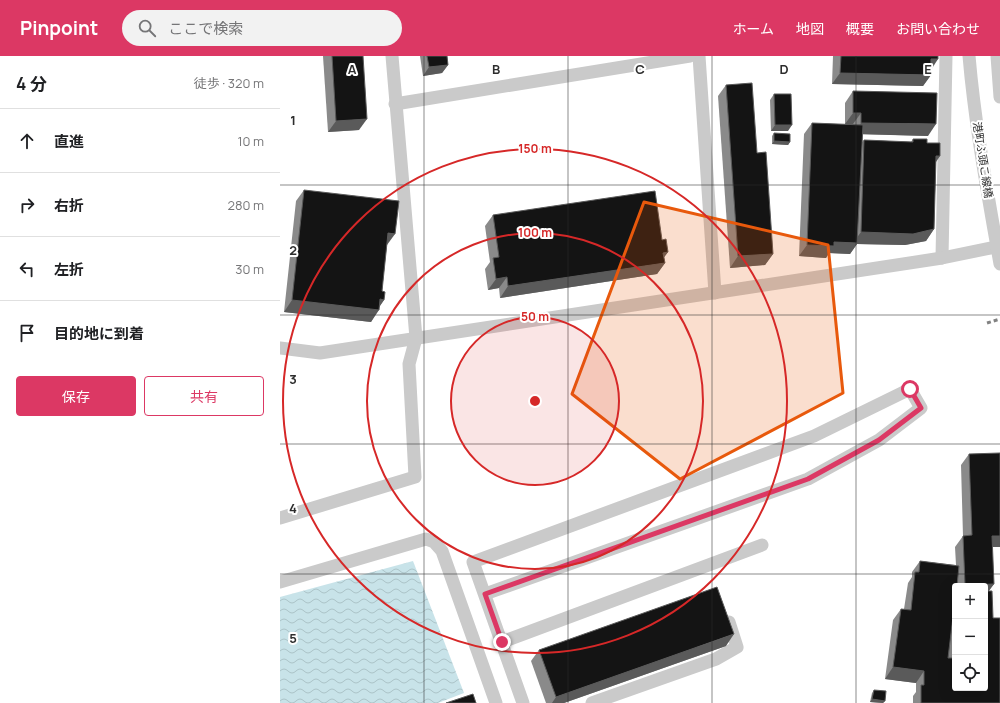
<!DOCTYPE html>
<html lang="ja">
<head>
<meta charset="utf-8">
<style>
  :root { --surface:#fff; --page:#f2f2f2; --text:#202124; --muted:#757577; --line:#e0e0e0; --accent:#dc3864 }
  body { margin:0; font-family:Manrope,"Noto Sans JP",sans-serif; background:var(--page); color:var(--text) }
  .controls { position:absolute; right:12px; bottom:12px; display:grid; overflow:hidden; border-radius:4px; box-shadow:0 4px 16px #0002 }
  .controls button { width:36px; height:36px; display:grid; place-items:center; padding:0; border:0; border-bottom:1px solid var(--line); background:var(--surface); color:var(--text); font:20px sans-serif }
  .stop { position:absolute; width:12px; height:12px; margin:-9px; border:3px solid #dc3864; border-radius:50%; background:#fff }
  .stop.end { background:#dc3864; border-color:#fff; box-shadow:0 1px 4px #0008 }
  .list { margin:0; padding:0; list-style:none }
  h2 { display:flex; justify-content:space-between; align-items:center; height:52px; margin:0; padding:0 16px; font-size:17px }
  h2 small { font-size:13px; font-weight:400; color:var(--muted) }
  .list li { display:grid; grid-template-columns:26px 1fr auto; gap:12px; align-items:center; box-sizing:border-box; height:64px; padding:0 16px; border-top:1px solid var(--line) }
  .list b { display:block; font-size:15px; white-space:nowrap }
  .list em { font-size:13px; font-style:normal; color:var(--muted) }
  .actions { display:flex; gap:8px; padding:12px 16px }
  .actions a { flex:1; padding:9px 0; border:1px solid var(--accent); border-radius:4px; text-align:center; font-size:14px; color:var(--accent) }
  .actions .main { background:var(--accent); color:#fff }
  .icon { flex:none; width:22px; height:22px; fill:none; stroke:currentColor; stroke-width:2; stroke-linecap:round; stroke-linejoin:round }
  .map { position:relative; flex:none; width:720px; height:647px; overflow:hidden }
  header { display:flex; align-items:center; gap:24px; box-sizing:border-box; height:56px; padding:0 20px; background:var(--accent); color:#fff }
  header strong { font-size:19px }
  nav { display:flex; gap:22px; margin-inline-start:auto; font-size:14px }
  .search { width:280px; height:36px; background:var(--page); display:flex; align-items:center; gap:10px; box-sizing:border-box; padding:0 14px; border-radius:22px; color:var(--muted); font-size:15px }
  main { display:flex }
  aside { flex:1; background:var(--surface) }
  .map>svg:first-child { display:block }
  .water { fill:url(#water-waves) }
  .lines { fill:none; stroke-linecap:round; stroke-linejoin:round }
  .minor { stroke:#cacaca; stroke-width:13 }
  .rail { stroke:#828282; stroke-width:3; stroke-dasharray:4 3; stroke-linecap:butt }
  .minor-bridge { stroke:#cacaca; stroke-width:13 }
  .wall { fill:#8a8a8a; fill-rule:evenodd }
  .shaded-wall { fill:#5a5a5a }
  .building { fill:#141414; stroke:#5a5a5a }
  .route { stroke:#dc3864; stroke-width:5 }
  .marked { fill:#e8590c; fill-opacity:0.2; stroke:#e8590c; stroke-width:3; stroke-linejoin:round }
  .grid { fill:none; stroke:#2d2d2d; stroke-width:1; stroke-opacity:0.55 }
  .ring { fill:none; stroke:#d62828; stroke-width:2 }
  .labels { text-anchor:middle; stroke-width:4; stroke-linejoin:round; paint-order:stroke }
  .street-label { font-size:11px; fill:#2d2d2d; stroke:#fff }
  .grid-label { font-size:13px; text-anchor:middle; font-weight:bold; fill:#2d2d2d; stroke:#fff; stroke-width:4; stroke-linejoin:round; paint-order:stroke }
  .centre { fill:#d62828; stroke:#fff; stroke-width:2 }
  .ring-label { font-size:12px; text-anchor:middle; font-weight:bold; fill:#d62828; stroke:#fff; stroke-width:4; stroke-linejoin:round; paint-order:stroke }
</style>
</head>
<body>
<header>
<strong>Pinpoint</strong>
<div class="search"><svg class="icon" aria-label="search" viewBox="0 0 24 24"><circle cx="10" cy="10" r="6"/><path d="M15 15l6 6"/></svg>ここで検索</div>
<nav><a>ホーム</a><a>地図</a><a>概要</a><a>お問い合わせ</a></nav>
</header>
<main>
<aside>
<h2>4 分<small>徒歩 · 320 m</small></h2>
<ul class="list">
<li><svg class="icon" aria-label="ahead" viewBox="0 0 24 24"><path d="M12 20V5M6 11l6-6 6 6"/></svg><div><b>直進</b></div><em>10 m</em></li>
<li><svg class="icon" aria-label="right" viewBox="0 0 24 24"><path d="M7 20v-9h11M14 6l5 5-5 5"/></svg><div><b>右折</b></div><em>280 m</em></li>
<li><svg class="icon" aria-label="left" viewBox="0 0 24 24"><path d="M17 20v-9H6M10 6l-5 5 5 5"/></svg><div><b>左折</b></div><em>30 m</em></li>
<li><svg class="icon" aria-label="arrive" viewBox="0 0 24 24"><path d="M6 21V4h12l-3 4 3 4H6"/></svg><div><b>目的地に到着</b></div></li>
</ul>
<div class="actions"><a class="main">保存</a><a>共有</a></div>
</aside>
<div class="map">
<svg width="720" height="647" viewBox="0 0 720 647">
  <defs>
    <pattern id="water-waves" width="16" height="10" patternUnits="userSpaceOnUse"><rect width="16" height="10" fill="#c8e3e9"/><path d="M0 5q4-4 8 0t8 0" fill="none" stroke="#acc3c8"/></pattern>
  </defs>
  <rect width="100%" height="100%" fill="#fff"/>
  <path class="water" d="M133,505L184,637L158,647H0V541Z"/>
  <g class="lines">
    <g class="minor">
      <path d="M419,0L435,237"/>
      <path d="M717,0L720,41"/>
      <path d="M115,48L410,0"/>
      <path d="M662,202L666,0"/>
      <path d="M0,292L40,297L662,202L720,190"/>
      <path d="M0,462L135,421L129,308L136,282L112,0"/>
      <path d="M0,526L146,483L154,486L162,495L216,647"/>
      <path d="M205,538L528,423L599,384L641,352L630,333L534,380L193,506L243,647"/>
      <path d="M222,586L482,489"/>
      <path d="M312,647L436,603L457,591L449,566"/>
    </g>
    <path class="rail" d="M707,267L720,263"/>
    <path class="minor-bridge" d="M689,0C695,70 708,139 720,208"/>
  </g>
  <g class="wall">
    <path d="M43,0H83L79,74L48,76Z"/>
    <path d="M140,0H167L168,9L162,17L143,20Z"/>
    <path d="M553,0H658L651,14V19L643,30L552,28Z"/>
    <path d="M446,29L477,97L493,198L485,209L450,212L438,40Z"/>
    <path d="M573,35L648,80L582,78V86L584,84L631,86L633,83L647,87L656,106L654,173L646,185L625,189L577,188L570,198L549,197L546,202L519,200L524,78L532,67L573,69L565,68V47Z"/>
    <path d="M494,38L508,75H491L490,44Z"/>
    <path d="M494,77L510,86L508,89L492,88V80Z"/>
    <path d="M24,134L107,189L102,235L104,244L100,250L91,266L4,256L16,145Z"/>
    <path d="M213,159L382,184L388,196L384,201L385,207L377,218L220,242L219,232L208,234L205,213L210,206L205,170Z"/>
    <path d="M689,398L712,491L714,528L708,535L713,562L720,647H633V640L636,636V627L605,623L613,564L621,553H624L628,527L632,521V516L640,505L676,509L675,491L683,480L681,409ZM675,530H705L675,632ZM673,561V573L671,576Z"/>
    <path d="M446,590L284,647H266L251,605L259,594Z"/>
    <path d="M594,634L605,645L603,647L590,646L592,637Z"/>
  </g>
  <g class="shaded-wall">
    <path d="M651,3H658L651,14Z"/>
    <path d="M168,9L162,17L143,20L149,11Z"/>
    <path d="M560,17L651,19L643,30L552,28Z"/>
    <path d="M573,57H581L573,68H565Z"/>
    <path d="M87,63L79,74L48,76L56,65Z"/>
    <path d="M581,67L656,68L648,80L573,78Z"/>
    <path d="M495,69H512L508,75H491Z"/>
    <path d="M494,85L510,86L508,89L492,88Z"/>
    <path d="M656,100H660L652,112Z"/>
    <path d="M654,173L646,185L625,189L577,188L570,198L549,197L546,202L519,200L527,189L554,186L573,187L581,176Z"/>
    <path d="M108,177L115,178L107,189L100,188Z"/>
    <path d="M388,196L380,207L383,197Z"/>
    <path d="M493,198L485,209L450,212L458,200Z"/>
    <path d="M385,207L377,218L220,242L228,230Z"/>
    <path d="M227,221L219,232L208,234L216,223Z"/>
    <path d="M100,243L104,244L97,254H99L91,266L4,256L12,244Z"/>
    <path d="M712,480H720V491H704Z"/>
    <path d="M714,528L706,539H705V530H684L685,529Z"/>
    <path d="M454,578L446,590L284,647H272L276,641Z"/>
    <path d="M613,611L644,615L636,627L605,623Z"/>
    <path d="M592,643L605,645L603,647L590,646Z"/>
  </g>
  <g class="building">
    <path d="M52,0H83L87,63L56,65Z"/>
    <path d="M147,0H167L168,9L149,11Z"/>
    <path d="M561,0H658V3H651V19L560,17Z"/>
    <path d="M472,27L477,97L486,96L493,198L458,200L446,29Z"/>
    <path d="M573,35L657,37L656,68L581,67V57H573Z"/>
    <path d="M494,38H511L512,69H495Z"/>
    <path d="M532,67L583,69L577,187L554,186V190L527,189Z"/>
    <path d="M494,77L510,78V86L494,85Z"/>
    <path d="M633,83H647V87H660V100H656L654,173L633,178L581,176L584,84L633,86Z"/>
    <path d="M24,134L119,145L115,178L108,177L102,235L105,236L104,244L100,243L99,254L12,244Z"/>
    <path d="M375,135L382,184L386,183L388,196L383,197L385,207L228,230L227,221L216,223L213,202L219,201L213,159Z"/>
    <path d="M720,397V480H712L714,528L685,529L683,480L692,479L689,398Z"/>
    <path d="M640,505L679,510L677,530H675V544L668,602H675V632H705V535H712L713,562H720V647H641V629H644V615L613,611L621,553L631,554L635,516H639Z"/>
    <path d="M437,531L454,578L276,641L259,594Z"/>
    <path d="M594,634L606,635L605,645L592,643Z"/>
    <path d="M193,638L196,647H166Z"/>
  </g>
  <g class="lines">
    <path class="route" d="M222,586L205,538L528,423L599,384L641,352L630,333"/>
  </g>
  <path class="marked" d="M364,146L548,189L563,337L400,423L292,338Z"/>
  <path class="grid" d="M144,0V647M288,0V647M432,0V647M576,0V647M0,129H720M0,259H720M0,388H720M0,518H720"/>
  <circle cx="255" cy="345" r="84" fill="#d62828" fill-opacity=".12"/>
  <g class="ring">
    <circle cx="255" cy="345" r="84"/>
    <circle cx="255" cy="345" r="168"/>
    <circle cx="255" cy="345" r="252"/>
  </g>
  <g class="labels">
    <g class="street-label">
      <text transform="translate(703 104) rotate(81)" y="4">港町ふ頭こ線橋</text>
    </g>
  </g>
  <g class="grid-label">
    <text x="72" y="18">A</text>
    <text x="216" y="18">B</text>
    <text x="360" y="18">C</text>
    <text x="504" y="18">D</text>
    <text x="648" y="18">E</text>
    <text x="13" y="69">1</text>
    <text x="13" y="199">2</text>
    <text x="13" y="328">3</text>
    <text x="13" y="457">4</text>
    <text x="13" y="587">5</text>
  </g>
  <circle cx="255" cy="345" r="6" class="centre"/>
  <g class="ring-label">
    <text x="255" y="97">150 m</text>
    <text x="255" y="181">100 m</text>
    <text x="255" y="265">50 m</text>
  </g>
</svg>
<div class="controls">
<button>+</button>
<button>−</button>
<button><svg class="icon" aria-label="locate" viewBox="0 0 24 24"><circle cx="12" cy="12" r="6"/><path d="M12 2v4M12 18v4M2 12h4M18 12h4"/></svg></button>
</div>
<div class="stop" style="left:630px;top:333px"></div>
<div class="stop end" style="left:222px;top:586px"></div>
</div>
</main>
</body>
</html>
